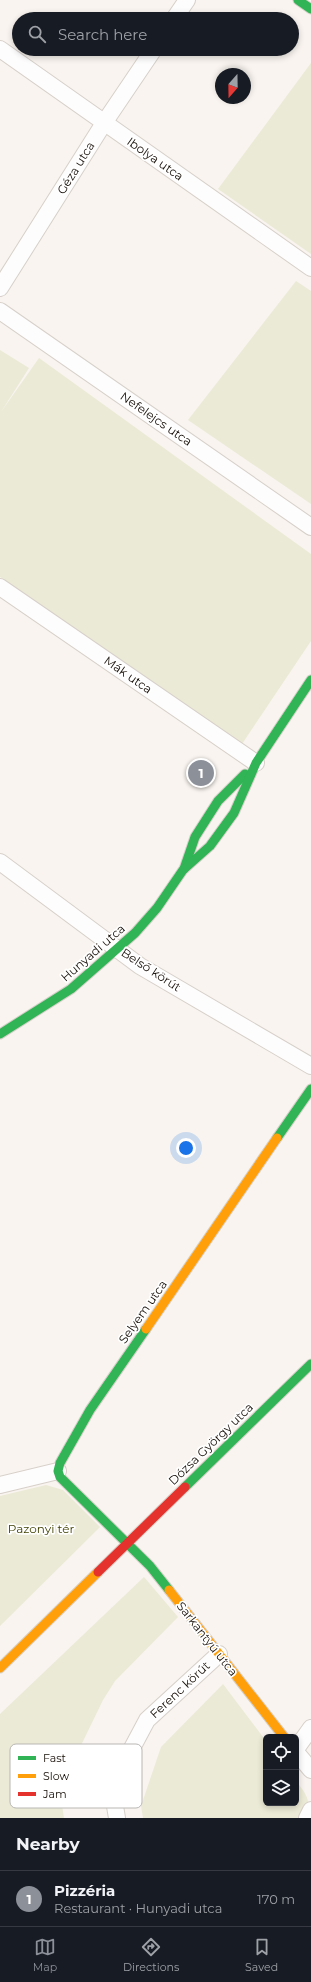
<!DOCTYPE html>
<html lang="en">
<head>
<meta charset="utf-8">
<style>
  :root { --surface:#171b24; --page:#242831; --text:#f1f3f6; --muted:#9ea1a6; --line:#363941; --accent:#8c9099 }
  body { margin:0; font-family:Montserrat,sans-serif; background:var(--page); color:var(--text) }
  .controls { position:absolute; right:12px; bottom:12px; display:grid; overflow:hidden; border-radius:6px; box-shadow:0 2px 6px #0003 }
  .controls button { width:36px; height:36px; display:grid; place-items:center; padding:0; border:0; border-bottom:1px solid var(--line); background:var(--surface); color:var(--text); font:20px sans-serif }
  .compass { position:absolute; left:215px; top:68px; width:36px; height:36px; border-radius:50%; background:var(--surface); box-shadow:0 2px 6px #0003; rotate:200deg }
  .you { position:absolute; left:186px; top:1148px; width:14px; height:14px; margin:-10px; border:3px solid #fff; border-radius:50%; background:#1a73e8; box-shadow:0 0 0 6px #1a73e833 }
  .badge { display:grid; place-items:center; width:26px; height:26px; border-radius:50%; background:var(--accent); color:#fff; font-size:13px; font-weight:700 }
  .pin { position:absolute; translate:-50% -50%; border:2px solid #fff; box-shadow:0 1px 4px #0006 }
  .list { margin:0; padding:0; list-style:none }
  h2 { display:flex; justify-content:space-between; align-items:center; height:52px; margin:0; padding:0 16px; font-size:17px }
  h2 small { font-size:13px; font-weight:400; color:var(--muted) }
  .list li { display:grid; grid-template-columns:26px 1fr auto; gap:12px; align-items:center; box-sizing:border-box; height:56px; padding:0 16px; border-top:1px solid var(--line) }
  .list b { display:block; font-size:15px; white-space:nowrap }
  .list p { margin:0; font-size:13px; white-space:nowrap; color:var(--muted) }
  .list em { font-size:13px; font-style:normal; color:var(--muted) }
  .icon { flex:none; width:22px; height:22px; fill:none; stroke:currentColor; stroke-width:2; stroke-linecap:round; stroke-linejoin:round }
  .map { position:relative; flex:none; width:311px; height:1818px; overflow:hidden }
  .search { position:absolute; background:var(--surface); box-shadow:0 2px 6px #0003; left:12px; right:12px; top:12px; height:44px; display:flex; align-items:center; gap:10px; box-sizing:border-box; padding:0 14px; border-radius:22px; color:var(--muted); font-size:15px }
  .sheet { height:108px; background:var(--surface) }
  nav { display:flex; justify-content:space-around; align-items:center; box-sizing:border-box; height:56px; border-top:1px solid var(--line); background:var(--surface); font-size:11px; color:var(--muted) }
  nav a { display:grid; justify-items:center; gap:2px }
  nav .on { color:var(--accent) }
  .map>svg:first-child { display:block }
  .green { fill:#ebead6 }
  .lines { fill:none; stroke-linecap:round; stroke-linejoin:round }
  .street-casing { stroke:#d7d0ca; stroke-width:18 }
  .fast-casing { stroke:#d7d0ca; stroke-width:11 }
  .slow-casing { stroke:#d7d0ca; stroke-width:11 }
  .jam-casing { stroke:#d7d0ca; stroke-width:11 }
  .street { stroke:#fefdfd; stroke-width:16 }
  .fast { stroke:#30b455; stroke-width:9 }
  .slow { stroke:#ff9f0a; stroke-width:9 }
  .jam { stroke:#e5322d; stroke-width:9 }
  .labels { text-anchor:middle; stroke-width:3.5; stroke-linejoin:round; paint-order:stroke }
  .street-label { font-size:12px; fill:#160e07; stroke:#fff }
  .park-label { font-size:12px; fill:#3e4000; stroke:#fff }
  .key { fill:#fff; stroke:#b9b7b5; stroke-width:1 }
  .key-label { font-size:11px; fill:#160e07 }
</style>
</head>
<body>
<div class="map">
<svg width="311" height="1818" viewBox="0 0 311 1818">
  <rect width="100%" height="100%" fill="#f9f4ef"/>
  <g class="green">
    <path d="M311,63V254L218,189Z"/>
    <path d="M296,281L311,291V504L188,420Z"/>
    <path d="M0,350L29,368L1,412L39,358L311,554V641L240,747L0,577Z"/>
    <path d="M46,1485L63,1490L100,1527L0,1626V1496Z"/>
    <path d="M144,1577L178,1617L115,1681L103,1700L69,1770L61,1799L64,1818H0V1714Z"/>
    <path d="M223,1684L266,1741V1803H296V1781C307,1795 311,1800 307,1818H143L141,1806L161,1747Z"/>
  </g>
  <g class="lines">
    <defs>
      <g id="street">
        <path d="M174,19L187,0"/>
        <path d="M0,49L311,268"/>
        <path d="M0,288L104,123L154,49"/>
        <path d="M0,311L311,527"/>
        <path d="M0,587L256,763"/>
        <path d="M0,862L140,966L311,1066"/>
        <path d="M0,1485L58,1471"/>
        <path d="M296,1749L311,1728"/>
        <path d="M296,1752L311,1770"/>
        <path d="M117,1818L114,1800L122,1767L147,1720L219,1654"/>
        <path d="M307,1818L311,1810"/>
      </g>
      <g id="fast">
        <path d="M298,0L311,9"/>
        <path d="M184,869L195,837L218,801L245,774"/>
        <path d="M0,1034L71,989L135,933L157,908L183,870L210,846L234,813L256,763L311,680"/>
        <path d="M277,1138L311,1089"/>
        <path d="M146,1329L90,1410L60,1463L58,1471L60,1477L150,1566L169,1590"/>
        <path d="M185,1487L311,1364"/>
      </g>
      <g id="slow">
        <path d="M146,1329L277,1138"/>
        <path d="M169,1590L284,1737"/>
        <path d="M0,1668L98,1572"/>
      </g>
      <path id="jam" d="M98,1572L185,1487"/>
    </defs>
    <use href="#street" class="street-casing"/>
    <use href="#fast" class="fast-casing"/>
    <use href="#slow" class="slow-casing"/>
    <use href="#jam" class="jam-casing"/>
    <use href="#street" class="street"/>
    <use href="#fast" class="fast"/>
    <use href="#slow" class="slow"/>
    <use href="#jam" class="jam"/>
  </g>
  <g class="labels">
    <g class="street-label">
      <text transform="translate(155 159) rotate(35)" y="4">Ibolya utca</text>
      <text transform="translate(76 168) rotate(-58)" y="4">Géza utca</text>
      <text transform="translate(156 419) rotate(35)" y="4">Nefelejcs utca</text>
      <text transform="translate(128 675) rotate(35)" y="4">Mák utca</text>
      <text transform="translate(93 953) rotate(-41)" y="4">Hunyadi utca</text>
      <text transform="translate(151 970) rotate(33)" y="4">Belső körút</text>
      <text transform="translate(143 1312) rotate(-55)" y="4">Selyem utca</text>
      <text transform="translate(211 1444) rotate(-44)" y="4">Dózsa György utca</text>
      <text transform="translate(207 1639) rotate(52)" y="4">Sarkantyú utca</text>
      <text transform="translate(180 1690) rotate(-43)" y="4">Ferenc körút</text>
    </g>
    <g class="park-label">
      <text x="41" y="1533">Pazonyi tér</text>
    </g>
  </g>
  <rect x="10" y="1744" width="132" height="64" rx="6" class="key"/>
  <rect x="18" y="1756" width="18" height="4" fill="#30b455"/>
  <rect x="18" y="1774" width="18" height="4" fill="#ff9f0a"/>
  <rect x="18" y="1792" width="18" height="4" fill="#e5322d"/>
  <g class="key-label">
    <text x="43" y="1762">Fast</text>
    <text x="43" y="1780">Slow</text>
    <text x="43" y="1798">Jam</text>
  </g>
</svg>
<div class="controls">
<button><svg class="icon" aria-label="locate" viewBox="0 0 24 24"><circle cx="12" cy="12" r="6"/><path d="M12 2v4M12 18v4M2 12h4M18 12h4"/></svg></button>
<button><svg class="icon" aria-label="layers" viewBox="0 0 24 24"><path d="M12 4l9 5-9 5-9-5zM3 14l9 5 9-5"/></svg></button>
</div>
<svg class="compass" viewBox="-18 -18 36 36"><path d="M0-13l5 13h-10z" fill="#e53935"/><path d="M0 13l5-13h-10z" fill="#9ea1a6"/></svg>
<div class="you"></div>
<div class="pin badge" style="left:201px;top:773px">1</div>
<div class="search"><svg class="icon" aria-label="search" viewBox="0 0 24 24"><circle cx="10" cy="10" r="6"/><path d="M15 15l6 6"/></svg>Search here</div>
</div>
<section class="sheet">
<h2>Nearby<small></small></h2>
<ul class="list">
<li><span class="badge">1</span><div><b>Pizzéria</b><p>Restaurant · Hunyadi utca</p></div><em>170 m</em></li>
</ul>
</section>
<nav>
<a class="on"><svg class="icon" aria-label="map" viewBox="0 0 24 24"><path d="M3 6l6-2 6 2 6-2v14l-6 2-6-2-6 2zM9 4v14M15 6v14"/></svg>Map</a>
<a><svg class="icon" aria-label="directions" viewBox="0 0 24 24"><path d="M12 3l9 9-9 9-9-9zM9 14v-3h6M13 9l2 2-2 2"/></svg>Directions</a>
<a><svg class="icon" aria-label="saved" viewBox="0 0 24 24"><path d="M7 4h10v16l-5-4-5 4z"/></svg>Saved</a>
</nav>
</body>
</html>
